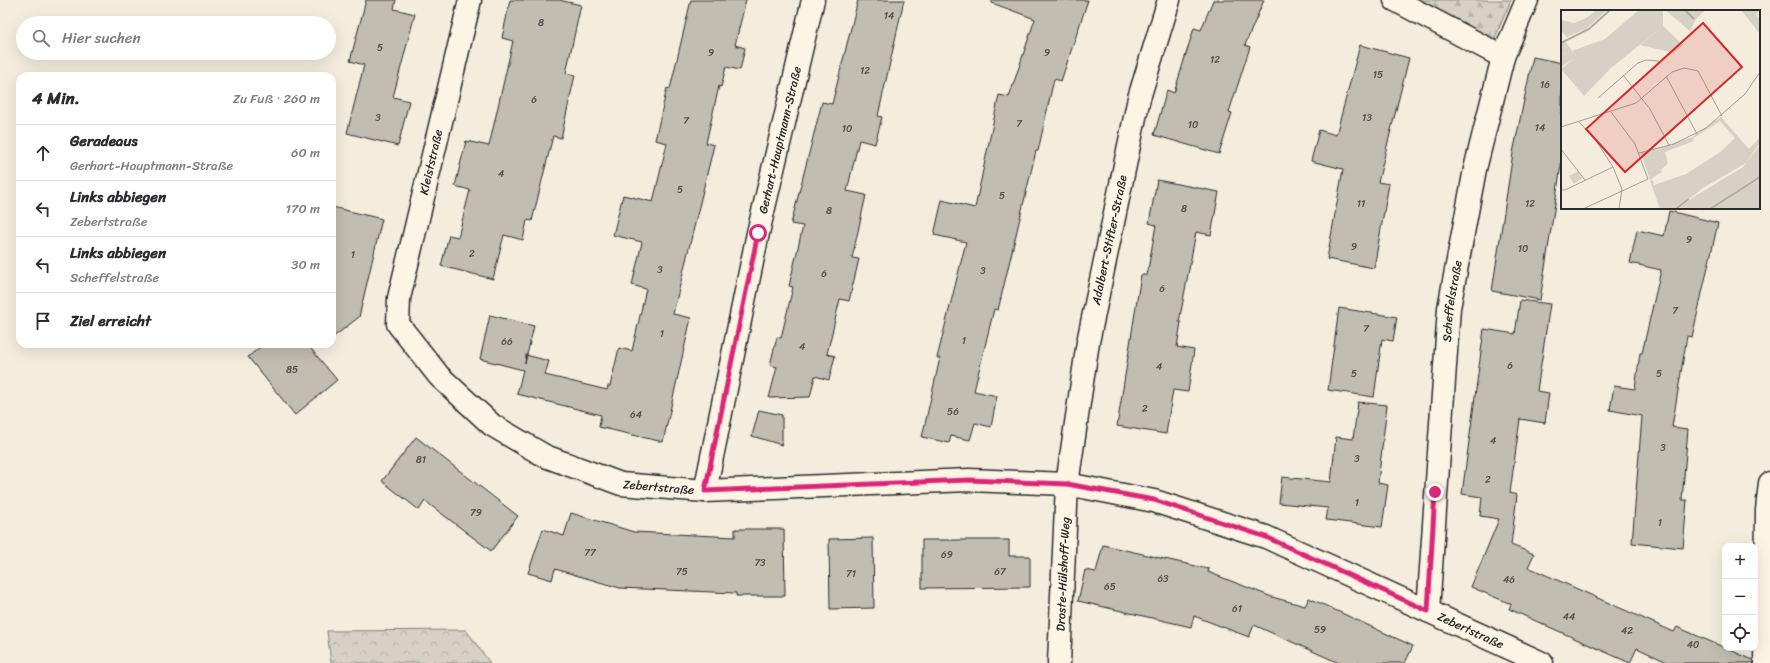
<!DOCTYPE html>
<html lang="de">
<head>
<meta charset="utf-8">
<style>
  :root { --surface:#fff; --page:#f2f2f3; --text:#2b2b33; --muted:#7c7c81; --line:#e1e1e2 }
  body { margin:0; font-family:Sriracha,sans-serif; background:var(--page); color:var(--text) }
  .controls { position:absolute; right:12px; bottom:12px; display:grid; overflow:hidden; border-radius:8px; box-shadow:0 4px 16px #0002 }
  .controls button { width:36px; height:36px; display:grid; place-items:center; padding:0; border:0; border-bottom:1px solid var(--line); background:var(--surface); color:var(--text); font:20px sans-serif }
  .stop { position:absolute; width:12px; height:12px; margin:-9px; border:3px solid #db2777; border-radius:50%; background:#fff }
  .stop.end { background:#db2777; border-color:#fff; box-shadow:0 1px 4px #0008 }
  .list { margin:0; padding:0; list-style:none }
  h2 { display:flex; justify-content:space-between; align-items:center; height:52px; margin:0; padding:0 16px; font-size:17px }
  h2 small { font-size:13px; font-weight:400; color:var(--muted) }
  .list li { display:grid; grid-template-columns:26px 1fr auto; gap:12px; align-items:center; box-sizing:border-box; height:56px; padding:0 16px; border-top:1px solid var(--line) }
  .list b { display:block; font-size:15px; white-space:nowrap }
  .list p { margin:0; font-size:13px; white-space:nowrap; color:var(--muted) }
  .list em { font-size:13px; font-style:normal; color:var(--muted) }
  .icon { flex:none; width:22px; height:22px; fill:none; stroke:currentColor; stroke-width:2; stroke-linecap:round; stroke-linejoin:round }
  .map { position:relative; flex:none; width:1770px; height:663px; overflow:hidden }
  .search { position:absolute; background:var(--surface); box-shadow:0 4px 16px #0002; left:16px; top:16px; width:320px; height:44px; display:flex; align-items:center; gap:10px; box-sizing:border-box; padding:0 14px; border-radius:22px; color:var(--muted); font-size:15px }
  .panel { position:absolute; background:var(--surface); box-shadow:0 4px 16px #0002; left:16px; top:72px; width:320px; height:276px; border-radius:12px }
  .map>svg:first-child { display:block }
  .forest { fill:url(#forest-firs); stroke:#807e78 }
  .park { fill:url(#park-crowns); stroke:#807e78 }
  .building { fill:#c2bdb1; stroke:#2b2b2b }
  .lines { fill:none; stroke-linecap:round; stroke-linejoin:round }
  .street-casing { stroke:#2b2b2b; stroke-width:25 }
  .street { stroke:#fcf5e5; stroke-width:22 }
  .route { stroke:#db2777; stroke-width:5 }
  .labels { text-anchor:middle; stroke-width:3; stroke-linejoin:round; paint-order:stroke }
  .number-label { font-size:10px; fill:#51504c }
  .street-label { font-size:12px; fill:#2b2b2b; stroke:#fcf5e5 }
  .inset-river { fill:none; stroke:#afaaa0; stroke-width:2 }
  .inset-road { fill:none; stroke:#a49f96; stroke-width:1 }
  .view { fill:#d62828; fill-opacity:0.15; stroke:#d62828; stroke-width:2 }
  .inset-edge { fill:none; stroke:#2b2b2b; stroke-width:2 }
</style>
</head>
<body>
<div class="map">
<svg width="1770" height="663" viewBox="0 0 1770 663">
  <defs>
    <pattern id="forest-firs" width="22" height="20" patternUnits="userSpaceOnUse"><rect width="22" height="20" fill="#d6d1c4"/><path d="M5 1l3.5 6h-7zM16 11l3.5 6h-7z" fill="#b8b4a9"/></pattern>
    <pattern id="park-crowns" width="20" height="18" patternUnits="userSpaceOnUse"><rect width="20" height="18" fill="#d6d1c4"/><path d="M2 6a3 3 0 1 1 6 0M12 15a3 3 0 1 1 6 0" fill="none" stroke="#b8b4a9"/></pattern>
  </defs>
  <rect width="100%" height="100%" fill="#f4edde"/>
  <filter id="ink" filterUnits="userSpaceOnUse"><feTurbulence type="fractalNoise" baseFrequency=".025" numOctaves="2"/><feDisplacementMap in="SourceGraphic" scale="8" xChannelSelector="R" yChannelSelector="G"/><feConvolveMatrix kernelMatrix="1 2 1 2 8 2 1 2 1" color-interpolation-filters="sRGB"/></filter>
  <g filter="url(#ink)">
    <path class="forest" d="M1403,0H1511L1491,47Z"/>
    <path class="park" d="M466,630L490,663H331L327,631Z"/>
    <g class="building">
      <path d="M366,0H396L394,9L415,14L393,97L409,101L398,146L347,133L364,65L350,61Z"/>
      <path d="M510,0H559L581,5L566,73L575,75L561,138L553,136L532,221L527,220L523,240L504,235L493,279L441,266L449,235L458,237L470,190L455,186L466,141L489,146L513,41L502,38Z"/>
      <path d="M691,0H746L735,45L745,48L740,70L726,67L721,87L719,86L706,143L714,145L673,314L691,318L663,442L599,427L601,415L517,394L523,370L480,359L490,315L534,326L525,363L526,355L549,361L545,375L607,390L608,386H610L619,348L632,351L646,289L632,285L642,242L613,235L623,195L653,202L667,143L655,140L667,88L670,89Z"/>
      <path d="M858,0H904L878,116L882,117L875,144L859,140L847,191L866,195L852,258L859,259L849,301L840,299L827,354L835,356L829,380L815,376L810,397L769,398L777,367L770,365L777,337L781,338L793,287L789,286L803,226L791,224L822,102L832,104Z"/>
      <path d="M992,0H1088L1061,81L1054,79L1038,151H1036L998,310L994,309L974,391L997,396L991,427L975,423L970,440L951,436L949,443L922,437L940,358H937L966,242L934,235L942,200L975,208L999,95L1009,97L1035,19L992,3Z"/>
      <path d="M1213,0H1264L1245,45L1250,47L1229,112L1232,113L1219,154L1154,135L1167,90L1174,93L1194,28L1201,30Z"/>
      <path d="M1360,45L1409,58L1378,182L1389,184L1374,268L1327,259L1343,169L1311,161L1319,130L1336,135Z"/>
      <path d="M1533,57L1562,63V159L1540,300L1492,291L1513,153Z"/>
      <path d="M1157,180L1219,192L1211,235L1196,232L1179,322H1181L1177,347L1194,350L1188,392L1173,390L1166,434L1117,426L1141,275H1147L1156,225L1149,223Z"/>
      <path d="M332,207L382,219L359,317L332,338Z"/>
      <path d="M1669,211L1718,223L1692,337L1687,336L1672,427L1688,429L1682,500H1687L1683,548L1632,543L1642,416L1610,410L1614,386L1635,389L1640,353H1642L1661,270L1630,263L1637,230L1664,236Z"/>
      <path d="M1520,300L1550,304L1537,391L1549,393L1545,423L1520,419L1510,493L1517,495L1511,545L1534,554L1528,567L1674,632L1677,627L1753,660V663H1669L1637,648L1630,663L1509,609L1511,604L1471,587L1499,519L1480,516L1482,497L1462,494L1484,329L1515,334Z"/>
      <path d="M1339,308L1397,317L1393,341L1382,339L1374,397L1328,390Z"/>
      <path d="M264,344H307L337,380L295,415L248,357Z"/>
      <path d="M1358,402L1387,405L1378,483L1388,485L1382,527L1326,520L1328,508L1279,503L1282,477L1331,482L1336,437L1353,439Z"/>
      <path d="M759,410L782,415V445L752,436Z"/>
      <path d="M416,437L518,516L491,551L425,501L419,510L382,481Z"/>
      <path d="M571,513L634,532L735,537V529H784L785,596H736V593L620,588L555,569L552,580L528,573L543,529L564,536Z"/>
      <path d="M873,538L874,608L830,609L829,539Z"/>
      <path d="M922,540H1009V556H1030V587L922,588Z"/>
      <path d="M1103,545L1209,569L1208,572L1272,597L1305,606L1309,598L1413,646L1405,663H1339L1254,625L1249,637L1194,616L1191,627L1078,601L1085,570L1096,572Z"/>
    </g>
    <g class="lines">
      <defs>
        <g id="street">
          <path id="s1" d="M470,0L399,298L398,324L439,376L492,425L545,456L621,484L705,491L969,480L1067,484L1154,501L1266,537L1542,663"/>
          <path d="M1395,0L1503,57"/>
          <path id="s2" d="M705,491L758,233L813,0"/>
          <path id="s3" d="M1428,611L1449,308L1475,169L1503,57L1527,0"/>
          <path id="s4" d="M1059,663L1067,484L1088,342L1139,98L1169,0"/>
          <path d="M1765,663L1767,510L1770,483"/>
        </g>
      </defs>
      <use href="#street" class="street-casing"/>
      <use href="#street" class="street"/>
    </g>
  </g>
  <g class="lines" filter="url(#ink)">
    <path class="route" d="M758,233L705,491L969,480L1067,484L1154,500L1266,537L1428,611L1435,492"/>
  </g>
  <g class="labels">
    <g class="number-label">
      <text x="889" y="19">14</text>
      <text x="541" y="26">8</text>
      <text x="380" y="51">5</text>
      <text x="711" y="56">9</text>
      <text x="1047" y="56">9</text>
      <text x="1215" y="63">12</text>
      <text x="865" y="74">12</text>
      <text x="1378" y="78">15</text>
      <text x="1545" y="88">16</text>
      <text x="534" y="103">6</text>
      <text x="378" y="121">3</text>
      <text x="1367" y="121">13</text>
      <text x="686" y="124">7</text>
      <text x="1019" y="127">7</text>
      <text x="1193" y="128">10</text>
      <text x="1540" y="131">14</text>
      <text x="847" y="132">10</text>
      <text x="501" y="177">4</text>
      <text x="680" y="193">5</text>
      <text x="1002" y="199">5</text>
      <text x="1361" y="207">11</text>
      <text x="1530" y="207">12</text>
      <text x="1184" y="212">8</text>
      <text x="829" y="214">8</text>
      <text x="1689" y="243">9</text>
      <text x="1354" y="250">9</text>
      <text x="1523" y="252">10</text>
      <text x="472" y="257">2</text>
      <text x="353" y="258">1</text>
      <text x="660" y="273">3</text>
      <text x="983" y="274">3</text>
      <text x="824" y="277">6</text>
      <text x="1162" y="292">6</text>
      <text x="1675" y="314">7</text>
      <text x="1366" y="332">7</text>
      <text x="662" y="337">1</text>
      <text x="964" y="344">1</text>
      <text x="507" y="345">66</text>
      <text x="802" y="350">4</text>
      <text x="1510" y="369">6</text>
      <text x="1159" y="370">4</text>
      <text x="292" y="373">85</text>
      <text x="1354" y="377">5</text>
      <text x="1659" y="377">5</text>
      <text x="1145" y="412">2</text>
      <text x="953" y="415">56</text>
      <text x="636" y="418">64</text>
      <text x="1493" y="444">4</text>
      <text x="1663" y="451">3</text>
      <text x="1357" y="462">3</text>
      <text x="421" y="463">81</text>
      <text x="1488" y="483">2</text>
      <text x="1357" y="506">1</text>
      <text x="476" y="516">79</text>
      <text x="1660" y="526">1</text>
      <text x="590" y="556">77</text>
      <text x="947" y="558">69</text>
      <text x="760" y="566">73</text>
      <text x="682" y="575">75</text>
      <text x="1000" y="575">67</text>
      <text x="851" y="577">71</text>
      <text x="1163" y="582">63</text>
      <text x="1509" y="583">46</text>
      <text x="1110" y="590">65</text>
      <text x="1237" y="612">61</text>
      <text x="1569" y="620">44</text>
      <text x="1320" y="633">59</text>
      <text x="1627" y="634">42</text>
      <text x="1693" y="648">40</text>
    </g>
    <g class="street-label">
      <text dy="4" stroke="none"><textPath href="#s2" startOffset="359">Gerhart-Hauptmann-Straße</textPath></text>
      <text transform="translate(431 162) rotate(-77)" y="4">Kleiststraße</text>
      <text dy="4" stroke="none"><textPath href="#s4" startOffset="427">Adalbert-Stifter-Straße</textPath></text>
      <text dy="4" stroke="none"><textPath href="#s3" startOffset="311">Scheffelstraße</textPath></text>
      <text dy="4" stroke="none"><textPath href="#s1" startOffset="651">Zebertstraße</textPath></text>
      <text dy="4" stroke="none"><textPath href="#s4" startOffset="89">Droste-Hülshoff-Weg</textPath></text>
      <text dy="4" stroke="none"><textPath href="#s1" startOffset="1491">Zebertstraße</textPath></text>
    </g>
  </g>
  <g transform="translate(1561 10)">
    <rect width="199" height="199" fill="#f4edde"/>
    <path d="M78,0H102V16L50,58L23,86L0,59L12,49L15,45L11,41L44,29ZM104,0H144L135,9L129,21ZM180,0H199L195,4L199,10V24ZM160,107L188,139L199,127V133L185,153L142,178L115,199H99L89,171L92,170L93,175L125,164L159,142L174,128L159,111L133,128L132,126ZM199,135V166L164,188L199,168V199H144L131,188L182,157ZM95,147L96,153L106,149V151L89,161L85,151Z" fill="#d6d1c4"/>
    <path d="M36,0H46L26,18L6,27L0,21V10L13,13L25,8ZM11,41L15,45L12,49L0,57V45ZM132,127L133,131L104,142L106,149L96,153L94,147L86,151L89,161L106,151L107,153L100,160L101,162L89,170L80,143Z" fill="#d6d1c4"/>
    <path d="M102,16L122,35L113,43L79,35ZM17,161L21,168L13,174L8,166ZM131,188L134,190L144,199H118Z" fill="#d6d1c4"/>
    <path d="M4,31L11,41L0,45V33Z" fill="#d6d1c4"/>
    <path class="inset-river" d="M124,0L133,9M0,33L28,19L49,0M115,199L128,189M149,199L199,167"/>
    <path class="inset-road" d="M62,65L89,99L108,135M105,66L136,124M37,88L77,53L85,50L98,51M18,112L34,129L52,157L61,179L58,199M0,117L75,93L111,62L123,58L137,61L161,106M0,139L24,170M78,143L113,134L145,118L184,84L199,62M0,180H4L52,157M22,199L87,169L74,134L50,102"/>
    <path class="view" d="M142,13L181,57L64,162L25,119Z"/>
    <rect width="199" height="199" class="inset-edge"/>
  </g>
</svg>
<div class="controls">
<button>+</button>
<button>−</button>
<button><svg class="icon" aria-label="locate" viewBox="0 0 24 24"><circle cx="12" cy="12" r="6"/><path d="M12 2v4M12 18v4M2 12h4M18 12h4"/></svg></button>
</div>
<div class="stop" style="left:758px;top:233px"></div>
<div class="stop end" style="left:1435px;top:492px"></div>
<div class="search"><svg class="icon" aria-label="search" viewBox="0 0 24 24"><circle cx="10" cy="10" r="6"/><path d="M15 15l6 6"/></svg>Hier suchen</div>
<section class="panel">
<h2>4 Min.<small>Zu Fuß · 260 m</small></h2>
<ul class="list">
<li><svg class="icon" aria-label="ahead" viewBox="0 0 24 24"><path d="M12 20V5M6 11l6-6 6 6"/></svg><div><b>Geradeaus</b><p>Gerhart-Hauptmann-Straße</p></div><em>60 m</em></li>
<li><svg class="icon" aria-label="left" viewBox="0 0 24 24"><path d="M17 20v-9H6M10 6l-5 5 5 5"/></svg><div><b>Links abbiegen</b><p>Zebertstraße</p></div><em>170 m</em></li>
<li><svg class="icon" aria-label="left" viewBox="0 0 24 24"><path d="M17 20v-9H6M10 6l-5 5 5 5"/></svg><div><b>Links abbiegen</b><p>Scheffelstraße</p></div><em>30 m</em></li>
<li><svg class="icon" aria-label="arrive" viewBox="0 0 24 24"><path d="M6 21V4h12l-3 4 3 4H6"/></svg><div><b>Ziel erreicht</b></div></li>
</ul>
</section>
</div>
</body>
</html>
